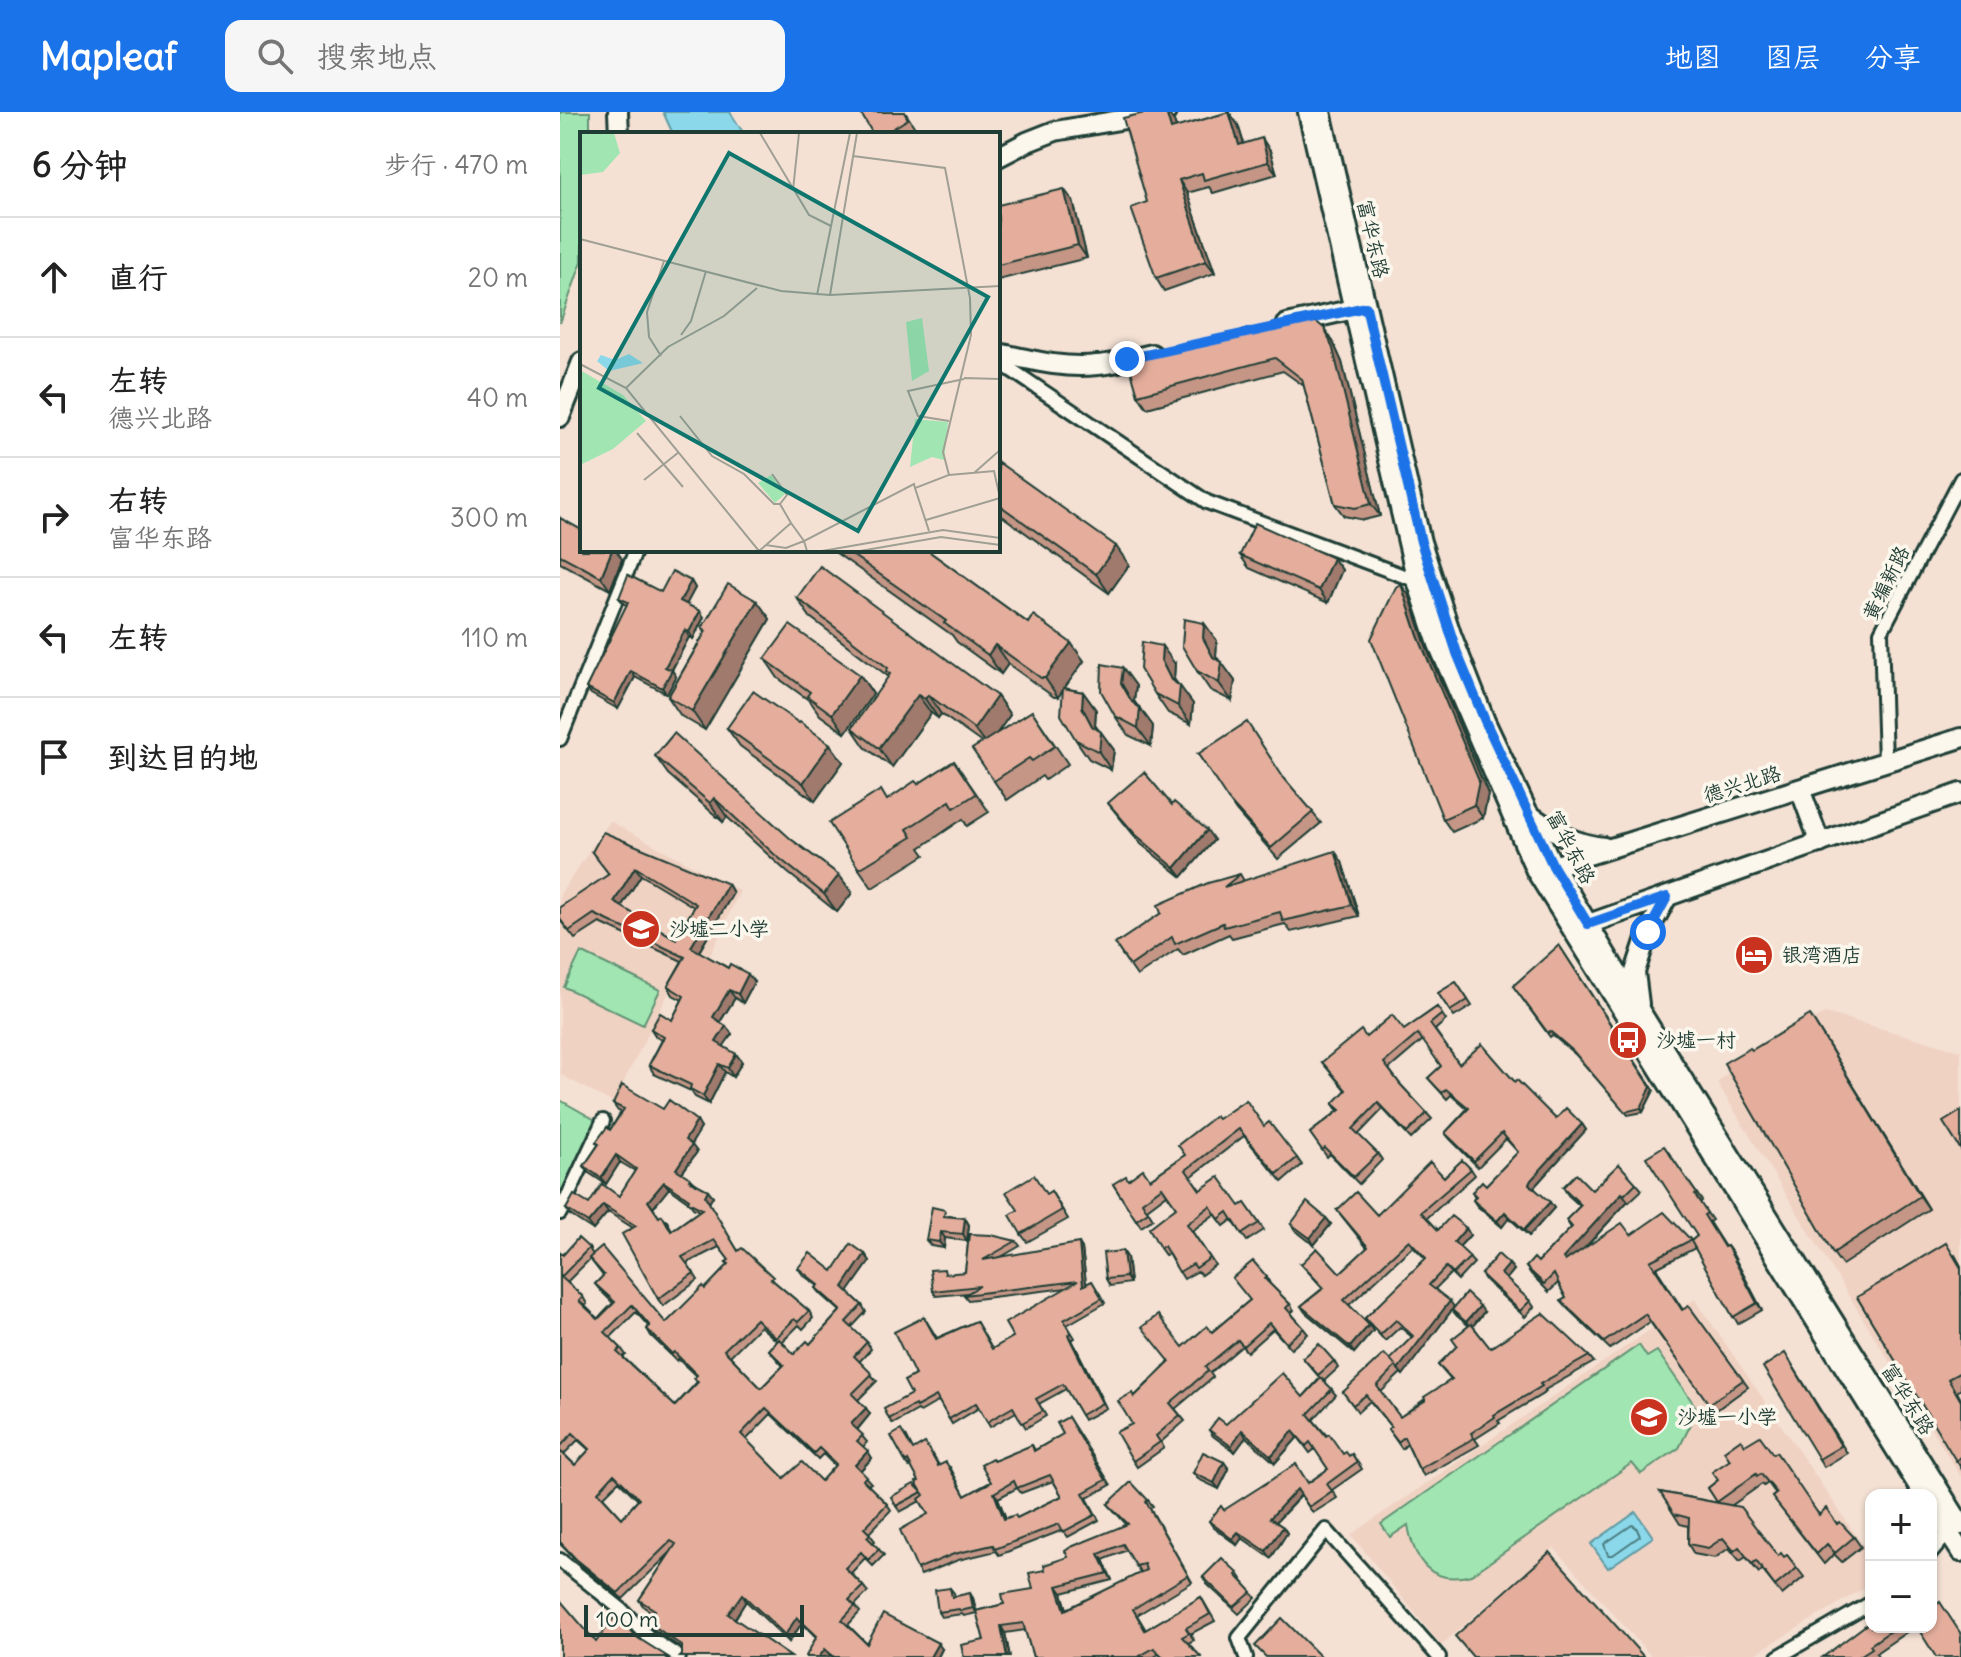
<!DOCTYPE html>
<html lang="zh">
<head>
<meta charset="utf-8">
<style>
  :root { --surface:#fff; --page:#f6f6f6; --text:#222; --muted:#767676; --line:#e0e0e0; --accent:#1a73e8 }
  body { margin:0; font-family:Delius,"LXGW WenKai TC",sans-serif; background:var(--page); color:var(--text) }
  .controls { position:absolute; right:24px; bottom:24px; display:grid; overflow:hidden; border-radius:16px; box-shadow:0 2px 6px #0004 }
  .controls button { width:72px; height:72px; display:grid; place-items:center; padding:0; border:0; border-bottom:2px solid var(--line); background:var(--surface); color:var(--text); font:40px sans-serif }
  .scale { position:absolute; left:24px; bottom:20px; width:220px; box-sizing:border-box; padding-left:8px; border:4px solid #1f3d34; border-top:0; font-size:22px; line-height:28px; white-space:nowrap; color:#1f3d34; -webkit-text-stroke:6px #fbf7ec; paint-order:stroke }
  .stop { position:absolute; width:24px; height:24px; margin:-18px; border:6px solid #1a73e8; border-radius:50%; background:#fff }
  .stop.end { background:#1a73e8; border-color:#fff; box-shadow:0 2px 8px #0008 }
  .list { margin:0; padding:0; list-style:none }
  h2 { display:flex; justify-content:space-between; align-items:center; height:104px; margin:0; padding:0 32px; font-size:34px }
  h2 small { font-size:26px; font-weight:400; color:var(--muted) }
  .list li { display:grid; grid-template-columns:52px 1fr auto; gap:24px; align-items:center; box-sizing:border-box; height:120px; padding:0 32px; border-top:2px solid var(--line) }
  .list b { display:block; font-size:30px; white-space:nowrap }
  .list p { margin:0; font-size:26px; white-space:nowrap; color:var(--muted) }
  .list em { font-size:26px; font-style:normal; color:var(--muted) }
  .icon { flex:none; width:44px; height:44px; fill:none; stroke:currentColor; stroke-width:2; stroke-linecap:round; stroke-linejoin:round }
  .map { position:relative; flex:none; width:1401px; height:1545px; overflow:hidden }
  header { display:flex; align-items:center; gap:48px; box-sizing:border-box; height:112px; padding:0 40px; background:var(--accent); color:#fff }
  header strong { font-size:38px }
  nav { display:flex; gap:44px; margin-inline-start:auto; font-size:28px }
  .search { width:560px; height:72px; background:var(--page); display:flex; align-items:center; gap:20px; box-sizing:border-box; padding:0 28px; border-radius:16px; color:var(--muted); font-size:30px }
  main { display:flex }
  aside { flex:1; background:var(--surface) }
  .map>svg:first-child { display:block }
  .built { fill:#f0d2c3 }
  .green { fill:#a1e6b2; stroke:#609273; stroke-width:2 }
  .water { fill:#8bd8eb; stroke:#609aa2; stroke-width:2 }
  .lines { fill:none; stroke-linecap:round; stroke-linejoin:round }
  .shore { stroke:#4a7b7d; stroke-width:2 }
  .street-casing { stroke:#1f3d34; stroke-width:18 }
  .secondary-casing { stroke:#1f3d34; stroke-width:24 }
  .street { stroke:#fbf7ec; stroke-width:12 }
  .secondary { stroke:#fbf7ec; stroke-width:18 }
  .wall { fill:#c59686; stroke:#1f3d34; stroke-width:2; fill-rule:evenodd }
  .shaded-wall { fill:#a07a6d; stroke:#1f3d34; stroke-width:2 }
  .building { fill:#e5ae9c; stroke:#1f3d34; stroke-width:2; fill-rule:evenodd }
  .route { stroke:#1a73e8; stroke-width:10 }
  .labels { text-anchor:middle; stroke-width:7; stroke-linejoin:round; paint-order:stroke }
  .street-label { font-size:20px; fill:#1f3d34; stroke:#fbf7ec }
  .poi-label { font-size:20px; fill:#1f3d34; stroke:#fbf7ec; text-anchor:start }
  .inset-road { fill:none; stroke:#9f9f94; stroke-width:2 }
  .view { fill:#0f766e; fill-opacity:0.15; stroke:#0f766e; stroke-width:4 }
  .inset-edge { fill:none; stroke:#1f3d34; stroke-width:4 }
</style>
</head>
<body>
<header>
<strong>Mapleaf</strong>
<div class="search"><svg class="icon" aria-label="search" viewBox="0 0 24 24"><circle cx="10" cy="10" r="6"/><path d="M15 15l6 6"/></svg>搜索地点</div>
<nav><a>地图</a><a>图层</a><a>分享</a></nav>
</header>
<main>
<aside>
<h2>6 分钟<small>步行 · 470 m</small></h2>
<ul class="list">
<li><svg class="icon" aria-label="ahead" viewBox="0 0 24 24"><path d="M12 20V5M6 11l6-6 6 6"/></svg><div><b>直行</b></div><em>20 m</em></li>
<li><svg class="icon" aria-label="left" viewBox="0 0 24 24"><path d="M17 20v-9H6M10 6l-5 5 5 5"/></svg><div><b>左转</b><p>德兴北路</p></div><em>40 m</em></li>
<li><svg class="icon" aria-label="right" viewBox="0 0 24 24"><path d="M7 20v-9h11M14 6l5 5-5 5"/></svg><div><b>右转</b><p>富华东路</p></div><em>300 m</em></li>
<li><svg class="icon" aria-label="left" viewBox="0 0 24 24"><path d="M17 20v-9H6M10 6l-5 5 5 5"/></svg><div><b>左转</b></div><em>110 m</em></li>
<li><svg class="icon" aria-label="arrive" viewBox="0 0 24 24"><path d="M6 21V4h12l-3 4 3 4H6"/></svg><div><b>到达目的地</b></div></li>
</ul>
</aside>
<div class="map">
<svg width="1401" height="1545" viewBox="0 0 1401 1545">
  <rect width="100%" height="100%" fill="#f4e1d4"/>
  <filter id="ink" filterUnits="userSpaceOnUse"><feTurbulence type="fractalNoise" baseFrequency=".0125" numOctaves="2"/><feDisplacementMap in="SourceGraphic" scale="16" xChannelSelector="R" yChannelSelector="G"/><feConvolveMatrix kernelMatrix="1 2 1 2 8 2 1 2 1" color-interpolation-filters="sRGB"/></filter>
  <g filter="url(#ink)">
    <g class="built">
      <path d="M50,709L180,779L142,861L123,853L53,991L1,963L0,931V782Z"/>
      <path d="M1266,901L1401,939V1365L1157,971L1181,949Z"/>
      <path d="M1135,1187L1311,1445V1472L1190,1545H1092L994,1436L881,1533L791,1423Z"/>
    </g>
    <g class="green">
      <path d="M0,0H30V22H22V149L0,211Z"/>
      <path d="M21,840L100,878L83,913L4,875Z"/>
      <path d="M0,988L37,1009L0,1086Z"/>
      <path d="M1079,1233L1087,1245L1097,1239L1138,1298L1119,1336L1081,1362L1072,1351L911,1463C870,1474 854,1448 848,1413L830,1425L821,1412Z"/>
    </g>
    <g class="water">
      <path d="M103,0H170L184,22H113Z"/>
      <path d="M1076,1400L1093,1425L1048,1456L1031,1432Z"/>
    </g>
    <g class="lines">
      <path class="shore" d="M1072,1413L1076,1415L1080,1424L1053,1443H1048L1044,1432Z"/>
      <defs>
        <g id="street">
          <path d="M438,249L647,390L857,469"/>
          <path d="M0,627L75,440"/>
          <path d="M1325,650L1321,520L1401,367"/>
          <path d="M0,1101L43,1009"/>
          <path d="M1371,1441L1388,1421"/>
          <path d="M0,1448L62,1498L88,1525L119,1545"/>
          <path d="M686,1545L679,1526L766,1418L879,1545"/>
          <path d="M1218,1545L1311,1491"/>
        </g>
        <g id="secondary">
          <path d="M58,0L59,22"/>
          <path d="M748,0L857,469L878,532L976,759L1364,1383"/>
          <path d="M761,0L861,430L891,522L925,609L993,754L1080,899L1401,1413"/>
          <path d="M438,45L467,30L495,19L606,0"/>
          <path d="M727,212L803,195"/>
          <path d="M438,241C471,248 503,257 537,253C555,252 574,246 592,242"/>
          <path d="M0,305L22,250"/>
          <path d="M1240,677L1260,731"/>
          <path d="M970,703C994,720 1014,732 1044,735"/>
          <path d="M984,757L1401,626"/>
          <path d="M1017,816L1401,681"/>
          <path d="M1079,892L1075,860L1088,820L1107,785"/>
          <path d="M1371,1394L1401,1440"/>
        </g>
      </defs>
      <use href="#street" class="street-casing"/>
      <use href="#secondary" class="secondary-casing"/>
      <use href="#street" class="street"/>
      <use href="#secondary" class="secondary"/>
    </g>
    <g class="wall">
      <path d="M345,0L357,19L353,22H313Z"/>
      <path d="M669,0L678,13L684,32L710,39L717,62L653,81L649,75L627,81L655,161L604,179L596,166L614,9L616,16Z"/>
      <path d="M513,89L527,146L438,168V93Z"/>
      <path d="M765,217L773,230L782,250L820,404L804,408L784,404L775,392L744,274L723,259L587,296L578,283Z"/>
      <path d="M438,350L569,453L549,481L438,401Z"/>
      <path d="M0,406L22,438H56L62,447L50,478L0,451Z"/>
      <path d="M272,438H367L468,511L511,531L524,549L504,576L523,580L536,598L535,613L554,638L551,658L529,647L516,628L503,578L498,585H494L448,552L441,562L397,530L392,523Z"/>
      <path d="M680,443L773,446L782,458L768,491L689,456Z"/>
      <path d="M131,469L135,476L126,492L144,505L133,527L129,525L112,558L116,565L107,582L75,565L58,597L31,582L26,576L67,493L64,492L59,486L101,480Z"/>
      <path d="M850,485L867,537L928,682L923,706L892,720L883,707Z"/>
      <path d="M237,486L437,584L450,603L437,621L472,599L508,652L485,668L482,664L447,688L434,669L422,631L381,602L378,606L371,601L332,655L305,635L292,616L329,565L250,505Z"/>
      <path d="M197,489L210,507L145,618L121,604L108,585L145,520L142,516Z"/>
      <path d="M644,511L657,529L656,544L675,569L672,589L650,578L637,559Z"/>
      <path d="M205,547L300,563L313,582L285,621L260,603L250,589L218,566Z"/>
      <path d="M615,552L614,567L633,592L631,612L608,601L595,582Z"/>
      <path d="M563,556L576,574L574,589L593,614L591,634L568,623L555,604Z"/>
      <path d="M239,611L270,632L283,650L255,689L180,634L167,616Z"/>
      <path d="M638,642L725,667L761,711L718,747L676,699Z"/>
      <path d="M95,644L232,728L279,763L292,781L277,800L227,760L167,705L163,710L108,662Z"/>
      <path d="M394,649L429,700L407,714L403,707L360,736L365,743L312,776L299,757L358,672Z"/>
      <path d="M548,691L612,693L654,728L622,765L581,732Z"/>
      <path d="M32,740L168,772L173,781L139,840L194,870L183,891L175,886L160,910L172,922L163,934L176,942L182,950L173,965L165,960L149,992L135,985L131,979L94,962L89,953L102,928L96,925L91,917L112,908L122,888L113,883L108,874L122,849L40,811L15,827L0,808L49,762ZM81,763L134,795L116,827L61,795Z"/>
      <path d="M782,750L799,804L731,820L725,812L672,826L669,822L623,843L618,837L577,864L555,832L680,762L684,769Z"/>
      <path d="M896,870L912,894L894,905L878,881Z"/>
      <path d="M953,874L1094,978L1083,1000L1068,1003L1016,943L992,923L990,925Z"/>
      <path d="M877,895L886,908L875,918L899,952L955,970L996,1007L1022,1012L1026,1018L975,1074L974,1076L994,1096L969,1124L949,1106L942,1115L917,1094L913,1088L915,1085L912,1080L926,1073L958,1040L946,1027L918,1055L890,1027L885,1021L907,997L891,983L887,987L868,966L881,954L863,928L829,957L840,972L872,1007L851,1027L823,997L798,1023L818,1042L822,1048L799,1072L770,1042L767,1045L750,1021L778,999L773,992L786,979L762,950L806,925L844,918Z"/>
      <path d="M1258,916L1369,1097L1282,1153L1273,1141L1192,938Z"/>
      <path d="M53,992L103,997L141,1016L131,1032L137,1040L122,1061L153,1084L149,1091L178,1139L249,1199L253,1206L243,1217L239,1213L222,1230L234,1242L250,1232L280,1199L261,1182L256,1176L258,1174L243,1163L238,1156L273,1159L305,1142L310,1149L288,1180L302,1193L306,1200L291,1216L307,1230L311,1237L299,1250L317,1269L298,1288L310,1302L297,1318L307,1330L303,1335L312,1346L300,1359L311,1371L308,1373L327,1392L331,1398L309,1421L315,1429L313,1431L324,1443L313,1454L305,1446L291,1461L303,1474L308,1480L295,1493L300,1500L288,1513L307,1532L382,1537L378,1545H272L270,1543L268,1545H247L256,1525L242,1511L229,1530L186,1489L175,1507L122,1543V1537L92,1516L87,1509L93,1501L84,1495L79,1488L110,1441L63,1487L21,1453L0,1432V1140L3,1143L29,1136L33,1143L106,1211L145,1177L168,1153L166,1150L169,1148L159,1135L127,1151L138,1168L103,1194L98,1187L73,1116L48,1100L33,1118L10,1103L6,1097L29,1092L59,1084L75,1059L60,1050L46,1072L29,1061L24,1054L38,1033L36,1030L50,1018L61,1000L58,999ZM109,1076L129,1090L133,1096L139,1099L112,1118L107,1109L99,1105L93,1096ZM30,1147L43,1164L35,1172L40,1178L53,1191L38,1207L25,1194L27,1192L23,1185L7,1170ZM76,1200L89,1215L87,1217L91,1224L117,1249L118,1247L136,1264L134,1266L137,1270L115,1294L63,1245L66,1243L61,1236L50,1226ZM200,1214L217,1229L209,1238L223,1254L201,1276L170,1244ZM211,1302L258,1347L263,1342L275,1354L261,1369L224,1366L186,1328ZM18,1328L29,1338L15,1353L4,1342ZM59,1369L78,1388L62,1406L43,1385Z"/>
      <path d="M658,1007L704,1014L737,1046L742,1053L722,1070L684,1024L631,1065L640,1078L680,1094L685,1091L704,1118L687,1129L672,1108L664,1114L655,1102L632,1119L655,1153L641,1163L638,1159L624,1167L608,1142L605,1143L600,1136L616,1095L607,1082L587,1097L593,1107L581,1115L553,1072L568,1068L590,1067L625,1043Z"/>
      <path d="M1104,1034L1142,1089L1140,1091L1152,1108L1149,1110L1165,1135L1167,1134L1172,1141L1202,1198L1178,1212L1135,1136L1096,1156L1123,1198L1129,1194L1188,1275L1155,1299L1090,1210L1050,1237L1007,1196L1001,1189L1006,1186L998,1171L989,1180L971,1162L966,1155L978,1150L1011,1116L1006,1108L1020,1094L1008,1083L1003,1075L1032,1078L1076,1071L1082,1078L1069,1090L1068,1089L1024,1137L1071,1123L1131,1129L1137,1124Z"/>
      <path d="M911,1057L915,1063L867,1106L878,1118L906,1116L910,1123L899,1135L914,1151L898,1168L891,1161L875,1177L894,1195L924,1200L913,1214L930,1236L1029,1244L1034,1250L985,1278L986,1280L938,1309L940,1311L915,1327L919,1333L864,1364L859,1357L847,1332L842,1337L828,1317L831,1315L810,1289L798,1300L783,1280L831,1249L852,1225L840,1215L825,1229L805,1206L866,1147L853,1134L789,1193L809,1213L813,1219L794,1241L745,1200L741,1194L763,1176L741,1152L780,1161L807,1136L777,1098L817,1103L884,1065ZM892,1198L897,1204L909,1214L897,1234L878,1253L891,1268L840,1305L821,1280L841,1261L843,1263Z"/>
      <path d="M491,1079L508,1107L467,1130L461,1122L487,1082Z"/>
      <path d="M389,1104L405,1106L409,1113L407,1129L385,1126L384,1136L371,1134L366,1128Z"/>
      <path d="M766,1106L771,1112L754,1133L735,1118L731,1112Z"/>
      <path d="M409,1122L456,1129L460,1134L441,1145L522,1136L526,1172L532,1169L545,1191L507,1213L515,1226L512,1228L546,1296L524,1308L506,1277L479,1292L486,1304L466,1316L456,1300L430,1315L419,1296L392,1312L379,1289L360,1300L358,1298L333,1312L329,1307L351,1282L364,1205L377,1226L416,1209L432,1237L453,1225L506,1176L408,1188L404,1183L408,1181L376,1184L373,1179L405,1160Z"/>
      <path d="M563,1139L567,1145L570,1171L550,1174L546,1167Z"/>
      <path d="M1395,1143L1401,1154V1277L1397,1280L1401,1287V1356L1297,1185Z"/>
      <path d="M949,1152L954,1158L946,1167L970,1189L974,1195L965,1205L926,1169L921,1162Z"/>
      <path d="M707,1165L710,1172L730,1192L734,1198L731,1201L748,1222L731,1237L713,1217L687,1240L682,1234L650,1261L653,1265L615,1297L625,1309L601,1330L604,1336L577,1355L573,1349L572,1312L574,1285L623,1235L652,1220L690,1188Z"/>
      <path d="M743,1246L774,1249L778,1256L764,1269L776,1283L753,1308L783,1342L789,1344L792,1342L802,1357L772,1378L777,1386L753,1401L741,1384L716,1410L723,1415L727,1421L711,1446L682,1426L677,1433L653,1415L649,1409L664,1398L748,1371L768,1357L755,1337L750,1341L738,1325L715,1351L686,1325L675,1340L653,1324L649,1318L743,1285L760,1266Z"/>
      <path d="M1230,1249L1287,1341L1264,1355L1259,1347Z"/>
      <path d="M508,1305L551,1373L527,1386L539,1408L508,1425L503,1418L439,1443L436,1439L398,1448L361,1463L357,1457L368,1402L360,1389L340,1400L336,1394L362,1380L359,1369L352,1355L350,1356L346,1351V1324L353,1338L365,1331L379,1353L390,1355L405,1384L431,1370L434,1349L472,1333L475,1338L503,1322ZM493,1369L502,1384L457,1406H446L438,1386L457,1376L461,1381Z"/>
      <path d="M1186,1333L1259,1402L1277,1411L1294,1425L1301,1435L1282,1450L1274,1442L1264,1452L1212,1385L1216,1382L1208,1371L1204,1374L1202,1372L1171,1394L1218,1444L1224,1445L1227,1443L1244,1465L1222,1483L1202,1458L1199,1461L1186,1445L1180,1449L1169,1436L1155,1446L1134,1442L1128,1432V1414L1120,1412L1100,1380L1158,1391L1148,1376L1158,1368L1170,1348Z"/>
      <path d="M664,1350L669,1357L659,1377L638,1367L633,1361Z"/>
      <path d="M588,1388L593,1394L590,1396L632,1470L577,1503L586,1518L641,1485L655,1509L630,1522L634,1528L628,1531L641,1545H601L599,1542L594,1545H473L465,1518L445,1521L450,1545H404L424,1528L417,1501L404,1504L402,1502L381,1505L378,1500L390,1476L394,1481L395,1484L413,1486L416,1499L444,1492L473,1477L485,1458L566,1412L548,1392ZM567,1438L580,1460H584L507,1497L502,1481L552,1468L543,1448Z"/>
      <path d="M678,1461L682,1467L681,1468L696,1486L679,1502L647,1472L643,1465Z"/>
      <path d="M1311,1515H1354L1316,1541L1318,1544L1317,1545H1263Z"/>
    </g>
    <g class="shaded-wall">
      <path d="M606,0H607L614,9L620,30L611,17Z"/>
      <path d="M669,0L678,13L688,46L679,33Z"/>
      <path d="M702,26L710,39L717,62L708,50Z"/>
      <path d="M619,68L627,81L655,161L646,149Z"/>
      <path d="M504,77L513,89L527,146L518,133Z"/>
      <path d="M765,217L773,230L782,250L820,404L811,392Z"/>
      <path d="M556,434L569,453L549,481L536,462Z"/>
      <path d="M52,438H56L62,447L50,478L41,465Z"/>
      <path d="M773,446L782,458L768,491L759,478Z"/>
      <path d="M131,469L135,476L125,495L120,489Z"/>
      <path d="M841,472L850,485L867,537L928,682L923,706L914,693Z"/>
      <path d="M197,489L210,507L145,618L132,599Z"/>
      <path d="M140,499L144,505L133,527L129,520Z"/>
      <path d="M644,511L657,529L656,544L661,554L662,551L675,569L672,589L659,571L653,545L643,526Z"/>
      <path d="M125,518L129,525L110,561L105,555Z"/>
      <path d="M511,531L524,549L498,585L485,566Z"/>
      <path d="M435,533L448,552L441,562L428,543Z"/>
      <path d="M602,534L615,552L614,567L619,577L620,574L633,592L631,612L618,594L611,568L601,548Z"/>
      <path d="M563,556L576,574L574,589L580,600V596L593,614L591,634L578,616L572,590L561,571Z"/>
      <path d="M112,558L116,565L107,582L102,576Z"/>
      <path d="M71,559L75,565L58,597L54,591Z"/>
      <path d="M300,563L313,582L285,621L272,602Z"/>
      <path d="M523,580L536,598L535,613L540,623L541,620L554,638L551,658L539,640L532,614L522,595Z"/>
      <path d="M358,583L371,601L332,655L319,636Z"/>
      <path d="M368,583L381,602L378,606L365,587Z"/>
      <path d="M437,584L450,603L427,635L414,617Z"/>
      <path d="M270,632L283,650L255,689L243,671Z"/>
      <path d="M154,686L167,705L163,710L150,691Z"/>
      <path d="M647,718L654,728L622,765L615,756Z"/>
      <path d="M775,739L782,750L799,804L792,793Z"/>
      <path d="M75,755L81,763L59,798L54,790Z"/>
      <path d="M279,763L292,781L277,800L264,782Z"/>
      <path d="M168,772L173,781L137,843L131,835Z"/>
      <path d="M999,833L1094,978L1083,1000L1081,996Z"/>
      <path d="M188,862L194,870L183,891L178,882Z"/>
      <path d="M169,878L175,886L158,913L153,905Z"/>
      <path d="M1250,903L1258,916L1369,1097L1360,1084Z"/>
      <path d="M166,914L172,922L161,938L156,930Z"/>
      <path d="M176,942L182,950L173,965L168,956Z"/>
      <path d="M159,952L165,960L149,992L143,984Z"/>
      <path d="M137,1009L141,1016L130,1034L125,1028Z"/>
      <path d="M1022,1012L1026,1018L975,1074L974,1078L969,1072L971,1068Z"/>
      <path d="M132,1033L137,1040L120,1063L116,1057Z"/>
      <path d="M56,1043L60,1050L46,1072L41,1066Z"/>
      <path d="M104,1070L109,1076L93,1096L88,1089Z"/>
      <path d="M148,1078L153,1084L149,1091L145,1084Z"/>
      <path d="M1062,1081L1068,1089L1008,1154L1003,1146Z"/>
      <path d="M990,1090L994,1096L969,1124L964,1118Z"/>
      <path d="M43,1093L48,1100L33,1118L28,1111Z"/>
      <path d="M945,1100L949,1106L942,1115L937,1109Z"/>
      <path d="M405,1106L409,1113L407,1129L403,1122Z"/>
      <path d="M766,1106L771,1112L754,1133L750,1126Z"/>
      <path d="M906,1116L910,1123L898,1136L894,1130Z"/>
      <path d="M381,1120L385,1126L384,1136L379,1130Z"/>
      <path d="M519,1131L522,1136L527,1179L523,1174Z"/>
      <path d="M1167,1134L1172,1141L1202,1198L1197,1191Z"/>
      <path d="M563,1139L567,1145L570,1171L566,1165Z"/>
      <path d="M305,1142L310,1149L287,1182L283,1175Z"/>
      <path d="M949,1152L954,1158L945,1169L941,1162Z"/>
      <path d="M890,1189L894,1195L843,1263L838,1257Z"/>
      <path d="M920,1194L924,1200L911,1216L906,1210Z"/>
      <path d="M809,1213L813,1219L794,1241L790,1235Z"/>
      <path d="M508,1223L512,1228L546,1296L542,1291Z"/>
      <path d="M306,1296L310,1302L296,1319L291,1312Z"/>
      <path d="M682,1318L686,1325L675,1340L671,1334Z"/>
      <path d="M733,1319L738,1325L715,1351L711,1344Z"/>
      <path d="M308,1339L312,1346L299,1360L295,1353Z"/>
      <path d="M664,1350L669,1357L659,1377L654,1371Z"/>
      <path d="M737,1377L741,1383L714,1412L710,1406Z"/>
      <path d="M434,1381L438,1386L448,1413L444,1407Z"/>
      <path d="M723,1415L727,1421L711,1446L706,1439Z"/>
      <path d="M678,1420L682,1426L677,1433L672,1427Z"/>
      <path d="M539,1442L543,1448L552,1468L548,1461Z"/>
      <path d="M497,1474L502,1481L509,1504L505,1498Z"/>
      <path d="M410,1481L413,1486L417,1501L413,1496Z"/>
      <path d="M182,1482L186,1489L173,1509L168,1502Z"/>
      <path d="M237,1505L242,1511L229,1530L225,1523Z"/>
      <path d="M441,1514L445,1521L450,1545H447Z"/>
      <path d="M378,1531L382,1537L378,1545H370Z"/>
      <path d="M265,1537L270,1543L268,1545H259Z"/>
    </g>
    <g class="building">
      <path d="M300,0H344L348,7L324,22H313Z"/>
      <path d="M589,0H606L611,17L669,0L679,33L702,26L708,50L644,68L642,61L619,68L646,149L596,166L571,96L587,90L563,6Z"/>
      <path d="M504,77L518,133L438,153V93Z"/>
      <path d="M747,205L753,207L765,217L773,237L811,392L795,396L775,392L742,267L715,246L578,283L567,245Z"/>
      <path d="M438,350L556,434L536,462L438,392Z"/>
      <path d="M0,406L22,418V438H52L41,465L0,443Z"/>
      <path d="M695,411L773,446L759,478L680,443Z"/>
      <path d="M285,438H367L468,511L473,503L511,531L485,566H481L435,533L428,543L384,511L386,509Z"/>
      <path d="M260,454L437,584L414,617L368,583L365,587L358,583L319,636L292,616L330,562L326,559L328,556L237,486Z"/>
      <path d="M112,459L131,469L120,489L140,499L129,520L125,518L105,555L112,558L102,576L71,559L54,591L26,576L68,490L59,486L68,463L101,480Z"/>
      <path d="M168,472L197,489L132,599L108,585L146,519L142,516Z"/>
      <path d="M841,472L858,524L919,669L914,693L883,707L811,527L836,475Z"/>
      <path d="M624,507L644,511L643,526L653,545L662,551L659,571L637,559L622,534Z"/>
      <path d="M230,513L300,563L272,602L247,584L250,580L205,547Z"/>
      <path d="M582,530L602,534L601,548L611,568L620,574L618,594L595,582L580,557Z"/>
      <path d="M542,552L563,556L561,571L572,590L580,596L578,616L555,604L541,579Z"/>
      <path d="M503,576L523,580L522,595L532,614L541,620L539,640L516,628L501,603Z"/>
      <path d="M193,579L239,611L240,610L270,632L243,671L167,616Z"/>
      <path d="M472,599L495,634L472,649L469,646L434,669L412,637Z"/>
      <path d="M687,610L723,665L753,700L711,736L668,688L638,642Z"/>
      <path d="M114,621L232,728L279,763L264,782L214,742L154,686L150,691L95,644Z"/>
      <path d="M394,649L416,682L394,696L390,689L347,717L352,725L299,757L269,711L321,678L327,688L355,669L358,672Z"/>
      <path d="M584,660L612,693L614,690L647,718L615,756L575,722L548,691Z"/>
      <path d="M43,720L168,772L131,835L168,856L170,852L188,862L178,882L169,878L153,905L166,914L156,930L176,942L168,956L159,952L143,984L130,977L131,973L89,953L104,925L91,917L100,901L112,908L124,884L108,874L125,845L34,802L9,819L0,807V795L49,762L32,740ZM75,755L136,792L116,827L54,790Z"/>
      <path d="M775,739L792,793L723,809L720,800L664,815L663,811L615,832L612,825L570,854L555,832L601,801L598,793L648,771L680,762L664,775Z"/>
      <path d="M999,833L1091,975L1081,996L1065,1000L1013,939L990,919L988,921L953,874Z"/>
      <path d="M896,870L908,888L890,899L878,881Z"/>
      <path d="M877,895L882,902L870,912L899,952L922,932L955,970L957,968L996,1007L1006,996L1022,1012L971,1068L969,1072L990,1090L964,1118L945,1100L937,1109L913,1088L916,1084L912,1080L922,1069L926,1073L958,1040L942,1021L914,1049L885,1021L909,996L886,977L882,981L868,966L881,954L858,922L824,951L840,972L867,1001L847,1021L818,991L793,1017L818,1042L794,1065L765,1036L762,1038L750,1021L780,998L773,992L786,978L762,950L801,918L806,925L832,903L844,918Z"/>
      <path d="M1250,903L1360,1084L1273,1141L1164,951L1190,936L1192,938Z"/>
      <path d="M62,973L103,997L109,988L137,1009L125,1028L132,1033L116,1057L130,1066L129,1068L148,1078L145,1084L178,1139L182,1136L213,1165L211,1167L249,1199L238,1210L234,1207L216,1226L196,1207L164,1238L201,1276L224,1253L209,1238L219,1227L234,1242L247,1229L250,1232L281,1198L256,1176L259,1173L238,1156L250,1141L273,1159L291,1132L305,1142L283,1175L302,1193L286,1210L307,1230L294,1244L312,1262L292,1282L306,1296L291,1312L303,1323L297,1329L308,1339L295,1353L306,1364L303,1368L327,1392L304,1416L310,1422L307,1425L319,1437L308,1448L301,1440L285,1456L303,1474L289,1488L295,1494L282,1508L307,1532L323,1502L378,1531L370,1545H274L265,1537L259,1545H248L246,1544L257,1524L237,1505L225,1523L182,1482L168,1502L231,1545H120L122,1543V1534L87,1509L95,1498L79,1488L116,1432L111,1429L58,1481L16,1447L0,1430V1339L15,1353L30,1337L13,1321L0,1335V1140L3,1143L18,1126L29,1136L1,1165L23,1185L19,1189L38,1207L55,1190L35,1172L44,1163L29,1146L42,1135L106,1211L143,1174L145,1177L169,1152L166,1150L169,1148L154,1128L122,1145L134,1161L98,1187L62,1122L76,1114L43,1093L28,1111L6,1097L14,1083L29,1092L42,1072L59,1084L76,1057L56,1043L41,1066L24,1054L39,1032L36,1030L47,1015L50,1018L64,997L53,992ZM104,1070L129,1087L128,1090L142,1097L111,1119L102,1103L99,1105L88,1089ZM72,1193L90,1214L87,1217L112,1242L114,1240L137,1263L134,1266L138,1270L115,1294L57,1240L61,1236L45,1220ZM206,1296L254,1341L259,1336L276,1352L261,1369L242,1350L224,1366L181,1322ZM54,1362L79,1387L62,1406L38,1380Z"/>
      <path d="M686,988L704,1014L709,1010L737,1046L717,1062L679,1017L626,1058L640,1078L659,1065L680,1094L685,1091L699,1111L682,1122L668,1100L659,1107L650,1094L627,1112L650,1146L636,1156L633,1152L619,1160L604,1134L600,1136L589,1116L616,1095L602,1075L582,1090L588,1100L576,1108L553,1072L566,1064L568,1068L583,1057L590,1067L625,1043L618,1033L655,1004L658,1007Z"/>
      <path d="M1401,999V1038L1383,1010Z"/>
      <path d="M1104,1034L1137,1082L1135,1083L1147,1101L1144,1103L1164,1135L1167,1134L1197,1191L1173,1205L1131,1129L1137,1124L1086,1045Z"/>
      <path d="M902,1048L911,1057L861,1100L878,1118L891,1104L906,1116L894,1130L910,1145L893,1162L886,1155L869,1173L890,1189L838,1257L836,1254L817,1274L840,1305L866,1288L864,1285L892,1267L878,1253L897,1234L892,1227L911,1212L930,1236L983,1201L1029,1244L980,1272L982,1274L934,1303L935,1305L911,1321L914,1326L859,1357L844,1325L838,1330L828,1317L831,1315L806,1283L793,1293L783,1280L824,1242L835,1253L830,1247L853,1224L836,1208L820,1223L805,1206L866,1146L849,1128L784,1188L809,1213L790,1235L741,1194L764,1176L741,1152L757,1136L780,1161L808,1135L777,1098L796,1080L817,1103L870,1050L884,1065Z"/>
      <path d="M1059,1052L1076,1071L1064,1083L1062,1081L1003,1146L1005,1149L1062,1111L1071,1123L1104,1100L1131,1128L1090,1149L1122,1198L1129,1194L1183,1268L1149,1292L1085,1202L1044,1230L1001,1189L1006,1186L994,1162L984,1172L966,1155L974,1146L978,1150L1012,1115L1006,1108L1021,1093L1003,1075L1016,1062L1032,1078Z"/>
      <path d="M474,1063L486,1082L491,1079L502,1098L461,1122L450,1103L458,1098L446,1080Z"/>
      <path d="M747,1090L766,1106L750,1126L731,1112Z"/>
      <path d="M372,1095L385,1098L384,1104L405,1106L403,1122L381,1120L379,1130L366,1128Z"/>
      <path d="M409,1122L431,1123L456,1129L423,1148L519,1131L523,1174L532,1169L542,1186L504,1208L511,1221L508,1223L542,1291L521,1303L503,1272L476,1287L483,1299L462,1311L453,1295L427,1310L416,1291L389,1307L376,1284L356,1295L355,1293L329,1307L324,1297L351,1282L344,1269L355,1263L334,1220L364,1205L376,1227L416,1209L432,1237L453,1225L445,1211L518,1169L404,1183L420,1174L373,1179L370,1158L384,1157L385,1162L405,1160Z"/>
      <path d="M1386,1131L1401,1156V1260L1388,1267L1401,1289V1344L1396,1349L1297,1185Z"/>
      <path d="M563,1139L566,1165L546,1167L543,1141Z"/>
      <path d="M938,1142L949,1152L941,1162L970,1189L960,1199L921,1162Z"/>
      <path d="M693,1149L707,1165L705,1167L730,1192L726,1196L744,1216L726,1231L709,1211L683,1234L678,1228L645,1255L648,1259L610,1291L620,1303L596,1324L600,1330L573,1349L556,1320L572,1312L558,1289L572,1281L574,1285L610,1250L582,1215L598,1203L623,1235L647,1214L652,1220L690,1188L672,1166Z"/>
      <path d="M906,1181L920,1194L906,1210L892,1198Z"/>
      <path d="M759,1232L774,1249L758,1263L743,1246Z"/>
      <path d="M1225,1241L1281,1334L1259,1347L1203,1255Z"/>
      <path d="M722,1261L743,1285L761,1266L772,1277L748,1302L766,1324L769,1322L783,1342L786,1340L789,1344L792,1342L797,1350L767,1372L772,1379L749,1395L737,1377L710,1406L723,1415L706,1439L678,1420L672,1427L649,1409L661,1394L664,1398L736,1352L748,1371L768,1357L750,1330L746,1334L733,1319L711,1344L682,1318L671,1334L649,1318L658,1306L666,1312Z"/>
      <path d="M508,1305L546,1368L523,1381L535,1403L503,1420L499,1412L435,1437L433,1433L394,1442L357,1457L340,1418L368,1402L359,1387L364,1383L362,1380L336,1394L331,1385L354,1372L362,1380L356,1370L359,1369L348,1349L346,1351L331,1324L341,1318L353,1338L365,1331L378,1354L386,1350L405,1384L431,1370L421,1352L432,1346L434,1349L472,1333L474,1339L503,1322L497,1311ZM490,1363L502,1384L457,1406L455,1403L444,1407L434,1381L454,1369L457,1376Z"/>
      <path d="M1200,1324L1213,1342L1216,1340L1259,1403L1266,1396L1277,1412L1280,1410L1294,1425L1275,1441L1267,1432L1257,1442L1212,1385L1217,1381L1201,1362L1197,1364L1196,1362L1157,1390L1148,1376L1158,1368L1152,1360L1170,1348L1164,1339L1181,1327L1185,1333Z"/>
      <path d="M643,1340L664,1350L654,1371L633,1361Z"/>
      <path d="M571,1370L588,1388L586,1390L628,1463L573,1497L585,1518L641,1485L650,1502L626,1516L629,1521L622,1525L641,1545H603L594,1536L578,1545H473L463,1511L441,1514L447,1545H404L401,1533L424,1528L416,1499L444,1492L442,1482L473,1477L469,1461L485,1458L484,1453L508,1445L505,1439L511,1435L568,1412L548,1392ZM563,1432L576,1454L584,1452L586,1458L505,1498L497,1474L548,1461L539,1442Z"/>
      <path d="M1100,1380L1180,1395L1218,1444L1221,1441L1224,1445L1227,1443L1237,1456L1215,1474L1196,1449L1192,1452L1179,1435L1174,1439L1163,1426L1148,1436L1128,1432L1129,1406L1114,1402Z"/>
      <path d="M990,1440L1084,1545H913L895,1524Z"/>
      <path d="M662,1446L678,1461L676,1463L692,1480L674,1495L643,1465Z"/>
      <path d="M390,1476L392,1485L410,1481L413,1496L400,1499L399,1497L378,1500L375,1478Z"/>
      <path d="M0,1488L36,1530L56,1503L78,1526L108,1545H0Z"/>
      <path d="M1380,1490L1401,1522V1545H1376L1357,1515H1371V1496Z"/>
      <path d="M722,1506L761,1545H706L695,1534Z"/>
      <path d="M1311,1509V1515H1336L1310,1533L1312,1536L1298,1545H1263Z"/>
    </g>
  </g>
  <g class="lines" filter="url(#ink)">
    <path class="route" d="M567,247L806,195L861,430L897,541L925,609L993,754L1028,812L1107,785L1088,820"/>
  </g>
  <defs>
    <symbol id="school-disc" viewBox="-11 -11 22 22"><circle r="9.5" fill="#c8321e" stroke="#fbf7ec"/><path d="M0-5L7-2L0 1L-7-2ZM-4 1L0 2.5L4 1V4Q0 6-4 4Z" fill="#fff"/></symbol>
    <symbol id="hotel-disc" viewBox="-11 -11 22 22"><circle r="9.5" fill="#c8321e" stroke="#fbf7ec"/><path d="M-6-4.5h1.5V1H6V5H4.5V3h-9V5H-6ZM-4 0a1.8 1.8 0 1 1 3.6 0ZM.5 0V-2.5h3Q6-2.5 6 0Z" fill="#fff"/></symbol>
    <symbol id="bus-disc" viewBox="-11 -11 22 22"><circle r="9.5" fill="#c8321e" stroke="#fbf7ec"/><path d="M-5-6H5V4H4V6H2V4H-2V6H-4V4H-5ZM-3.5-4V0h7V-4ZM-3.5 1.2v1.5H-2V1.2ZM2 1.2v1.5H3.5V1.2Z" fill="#fff"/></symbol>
  </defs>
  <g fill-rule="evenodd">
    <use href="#school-disc" x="59" y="795" width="44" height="44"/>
    <use href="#hotel-disc" x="1172" y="821" width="44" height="44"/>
    <use href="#bus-disc" x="1046" y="906" width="44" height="44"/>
    <use href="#school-disc" x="1067" y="1283" width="44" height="44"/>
  </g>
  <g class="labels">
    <g class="street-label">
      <text transform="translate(813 127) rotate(77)" y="7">富华东路</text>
      <text transform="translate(1326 471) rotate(-64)" y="7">黄编新路</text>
      <text transform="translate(1182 672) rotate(-17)" y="7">德兴北路</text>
      <text transform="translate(1011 735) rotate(62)" y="7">富华东路</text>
      <text transform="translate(1348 1287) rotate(58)" y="7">富华东路</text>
    </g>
    <g class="poi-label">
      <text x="109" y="824">沙墟二小学</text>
      <text x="1222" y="850">银湾酒店</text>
      <text x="1096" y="935">沙墟一村</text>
      <text x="1117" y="1312">沙墟一小学</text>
    </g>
  </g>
  <g transform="translate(20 20)">
    <rect width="420" height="420" fill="#f4e1d4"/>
    <path d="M0,1H34L40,21L23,40L0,43ZM342,186L349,239L332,249L326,190ZM0,238L43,263L66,289L33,317L0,333ZM335,287L368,290L364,328L352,325L330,335ZM191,343L205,362L195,371L178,351Z" fill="#a1e6b2"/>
    <path d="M49,222L63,231L29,239L17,229L21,223L35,228Z" fill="#8bd8eb"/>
    <path class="inset-road" d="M180,1L229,83L251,94M273,24L365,36L390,166L391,203L363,320L369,343L335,356L349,399M213,58L219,1M0,107L201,159L250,163L420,154M237,163L270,1M250,163L277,1M101,203L111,189L126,139M81,224L69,205L67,180L84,129M0,232L46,256L179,419M384,246L420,247M46,256L88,215L144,184L177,156M100,284L132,324L164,342L194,372H200M369,289L338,284L328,259L384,247M57,301L103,355M394,341L420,318M192,342L207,363L200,372L211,391M369,343L414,339L420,366M64,348L99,320M346,388L420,366M179,419L186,413L206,416L224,409L211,391L186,413M227,419L224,409L334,352L335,356M242,419L363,398L420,406M280,419L361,405L420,413"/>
    <path class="view" d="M149,21L408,165L278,399L19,256Z"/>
    <rect width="420" height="420" class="inset-edge"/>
  </g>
</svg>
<div class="controls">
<button>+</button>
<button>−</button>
</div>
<div class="scale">100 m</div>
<div class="stop" style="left:1088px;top:820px"></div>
<div class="stop end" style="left:567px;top:247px"></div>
</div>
</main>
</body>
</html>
